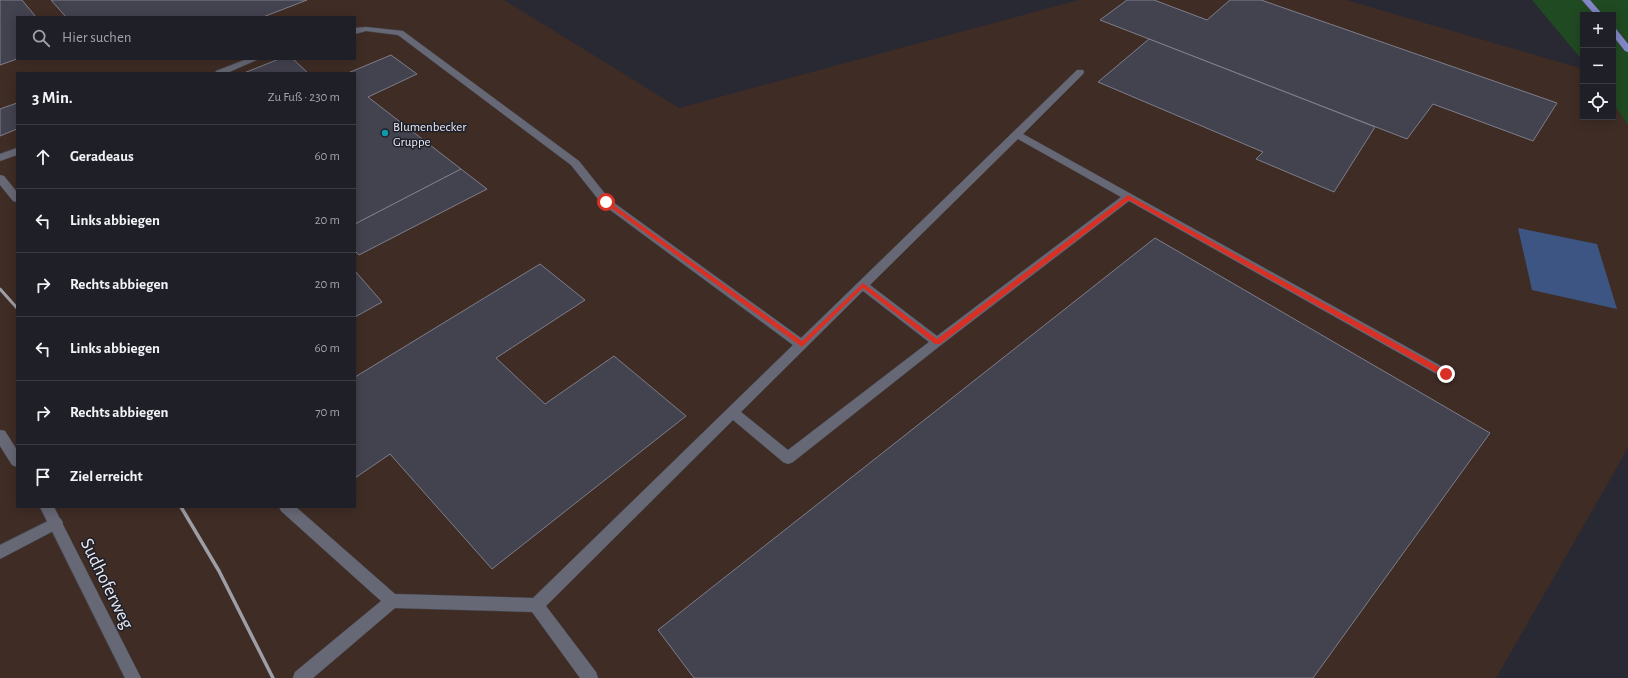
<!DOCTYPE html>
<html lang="de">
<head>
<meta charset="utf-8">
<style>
  :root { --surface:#1f1f27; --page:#2c2c33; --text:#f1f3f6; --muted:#a1a2a7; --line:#3c3d44 }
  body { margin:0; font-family:"Alegreya Sans",sans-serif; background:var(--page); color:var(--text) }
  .controls { position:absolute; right:12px; top:12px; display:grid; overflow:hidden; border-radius:0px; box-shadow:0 2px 10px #0003 }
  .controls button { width:36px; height:36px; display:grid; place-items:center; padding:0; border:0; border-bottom:1px solid var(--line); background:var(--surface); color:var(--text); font:20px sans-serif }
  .stop { position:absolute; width:12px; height:12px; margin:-9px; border:3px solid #d93025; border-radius:50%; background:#fff }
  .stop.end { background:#d93025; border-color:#fff; box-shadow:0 1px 4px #0008 }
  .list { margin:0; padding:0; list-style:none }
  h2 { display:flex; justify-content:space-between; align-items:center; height:52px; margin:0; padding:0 16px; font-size:17px }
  h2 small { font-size:13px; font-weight:400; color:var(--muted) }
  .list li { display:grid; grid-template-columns:26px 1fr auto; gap:12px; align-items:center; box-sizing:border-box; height:64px; padding:0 16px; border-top:1px solid var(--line) }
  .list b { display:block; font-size:15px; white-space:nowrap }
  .list em { font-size:13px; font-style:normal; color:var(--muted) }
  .icon { flex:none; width:22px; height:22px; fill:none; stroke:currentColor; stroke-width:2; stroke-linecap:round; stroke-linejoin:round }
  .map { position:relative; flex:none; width:1628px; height:678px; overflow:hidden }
  .search { position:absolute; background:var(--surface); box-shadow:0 2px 10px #0003; left:16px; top:16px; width:340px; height:44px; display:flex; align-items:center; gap:10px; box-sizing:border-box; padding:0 14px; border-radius:0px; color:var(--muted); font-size:15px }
  .panel { position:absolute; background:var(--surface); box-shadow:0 2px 10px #0003; left:16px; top:72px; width:340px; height:436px; border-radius:0px }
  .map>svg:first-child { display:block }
  .industrial { fill:#3f2d25; fill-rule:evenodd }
  .green { fill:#204a22 }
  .water { fill:#3d5583 }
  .building { fill:#43424f; stroke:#7d7d8b }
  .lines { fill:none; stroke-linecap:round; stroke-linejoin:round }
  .lane-casing { stroke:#454650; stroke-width:1 }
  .street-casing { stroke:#454650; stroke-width:1 }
  .primary-casing { stroke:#454650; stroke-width:1 }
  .lane { fill:#676875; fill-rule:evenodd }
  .street { fill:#676875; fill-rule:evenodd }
  .primary { fill:#8287c7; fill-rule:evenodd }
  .rail-far1 { stroke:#9e9ea7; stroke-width:3 }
  .rail { stroke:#9e9ea7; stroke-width:3.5 }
  .route { fill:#d93025 }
  .culture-dot { fill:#0f9aa8; stroke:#1f1f2a; stroke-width:1.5 }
  .labels { text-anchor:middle; stroke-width:3; stroke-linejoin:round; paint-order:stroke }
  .far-poi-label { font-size:13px; fill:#ebebf3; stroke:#1f1f2a; text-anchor:start }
  .near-street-label { font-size:19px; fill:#ebebf3; stroke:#1f1f2a }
</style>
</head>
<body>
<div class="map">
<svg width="1628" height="678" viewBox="0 0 1628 678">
  <rect width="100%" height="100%" fill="#292934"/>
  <path class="industrial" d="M0,0H504L679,108L1079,0H1346L1583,69V117H1613V103L1628,125V448L1496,678H0ZM17,17H355V59H17ZM17,73H355V507H17Z"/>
  <path class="green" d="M1532,0H1628V125L1613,103V15H1583V61Z"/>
  <path class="water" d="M1518,228L1597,244L1617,309L1532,290Z"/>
  <g class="building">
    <path d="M0,0H22L36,17H17V59L0,65Z"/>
    <path d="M51,0H307L263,17H66Z"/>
    <path d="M1127,0H1154L1207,20L1230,0H1261L1557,103L1533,141L1433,104L1407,139L1100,20Z"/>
    <path d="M1149,39L1375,127L1334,192L1256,159L1263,152L1098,82Z"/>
    <path d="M391,55L417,74L368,97L461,169L355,224V73H348Z"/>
    <path d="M279,59H293L308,73H244Z"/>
    <path d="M17,103V129L0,136V109Z"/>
    <path d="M461,169L487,189L359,255L355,251V224Z"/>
    <path d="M1155,238L1490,433L1313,678H694L658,630Z"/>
    <path d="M540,264L585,300L496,358L545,404L614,356L686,416L492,569L390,454L355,478V377Z"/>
    <path d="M355,271L382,302L355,317Z"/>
  </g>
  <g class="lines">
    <defs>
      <g id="lane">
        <path d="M366,27L403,31L579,161L610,200L801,338L1077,70H1083L1084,72L1083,74L1023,134L1450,371L1452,374L1450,377L1446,379L1442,377L1129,201L941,345L793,462L788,464L783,462L733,420L546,606L596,672L598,678H580L532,612L395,608L313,678H293L295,672L381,601L281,511L279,507H296L395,594L533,598L793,345L602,204L571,165L398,35L366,31L355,34V28ZM1018,139L1121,197L937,336L870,285ZM863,291L929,342L788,450L741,412Z"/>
        <path d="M247,59H259L227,73H215L216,71Z"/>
        <path d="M17,148V155L0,161V154Z"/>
        <path d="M0,175L4,176L17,192V202L13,201L0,185Z"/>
        <path d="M56,517L61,519L63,523L61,527L0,559V545Z"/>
      </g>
      <g id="street">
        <path d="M0,430L5,431L17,450V467L12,465L0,446Z"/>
        <path d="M40,507H54L141,678H125Z"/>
      </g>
      <g id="primary">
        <path d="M1582,0H1590L1603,15H1595Z"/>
        <path d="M1613,28L1616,29L1628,44V52L1625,51L1613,36Z"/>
      </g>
    </defs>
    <use href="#lane" class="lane-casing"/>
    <use href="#street" class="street-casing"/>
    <use href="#primary" class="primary-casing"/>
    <use href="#lane" class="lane"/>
    <use href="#street" class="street"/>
    <use href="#primary" class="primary"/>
    <path class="rail-far1" d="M0,289L17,308"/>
    <path class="rail" d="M181,507L219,571L273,678"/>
  </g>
  <path class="route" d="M1128,195L1448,372V376H1443L1129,200L940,344H935L863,288L802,347L603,202L608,201L802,341L863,283L937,339Z"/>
  <circle class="culture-dot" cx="385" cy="133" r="4"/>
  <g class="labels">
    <g class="far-poi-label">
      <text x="393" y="131">Blumenbecker<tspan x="393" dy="15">Gruppe</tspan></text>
    </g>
    <g class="near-street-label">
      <text transform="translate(108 583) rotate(64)" y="7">Sudhoferweg</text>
    </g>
  </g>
</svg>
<div class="controls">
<button>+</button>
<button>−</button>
<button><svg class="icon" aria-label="locate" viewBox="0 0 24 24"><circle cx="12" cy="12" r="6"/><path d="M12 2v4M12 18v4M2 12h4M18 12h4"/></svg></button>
</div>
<div class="stop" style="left:606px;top:202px"></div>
<div class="stop end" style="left:1446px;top:374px"></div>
<div class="search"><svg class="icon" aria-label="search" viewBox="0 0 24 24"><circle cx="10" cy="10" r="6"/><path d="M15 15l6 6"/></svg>Hier suchen</div>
<section class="panel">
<h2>3 Min.<small>Zu Fuß · 230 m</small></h2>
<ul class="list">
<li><svg class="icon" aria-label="ahead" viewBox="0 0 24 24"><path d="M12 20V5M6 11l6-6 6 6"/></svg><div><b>Geradeaus</b></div><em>60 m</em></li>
<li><svg class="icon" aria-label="left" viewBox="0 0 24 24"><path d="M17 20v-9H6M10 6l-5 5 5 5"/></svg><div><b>Links abbiegen</b></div><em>20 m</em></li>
<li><svg class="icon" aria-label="right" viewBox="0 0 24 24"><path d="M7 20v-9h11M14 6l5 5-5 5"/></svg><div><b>Rechts abbiegen</b></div><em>20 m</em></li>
<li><svg class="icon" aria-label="left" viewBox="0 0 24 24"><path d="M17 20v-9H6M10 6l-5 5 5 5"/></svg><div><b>Links abbiegen</b></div><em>60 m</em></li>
<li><svg class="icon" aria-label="right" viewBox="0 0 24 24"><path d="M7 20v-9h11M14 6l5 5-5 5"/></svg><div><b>Rechts abbiegen</b></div><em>70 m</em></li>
<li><svg class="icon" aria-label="arrive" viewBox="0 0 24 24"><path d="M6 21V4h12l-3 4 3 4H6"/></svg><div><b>Ziel erreicht</b></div></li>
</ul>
</section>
</div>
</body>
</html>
